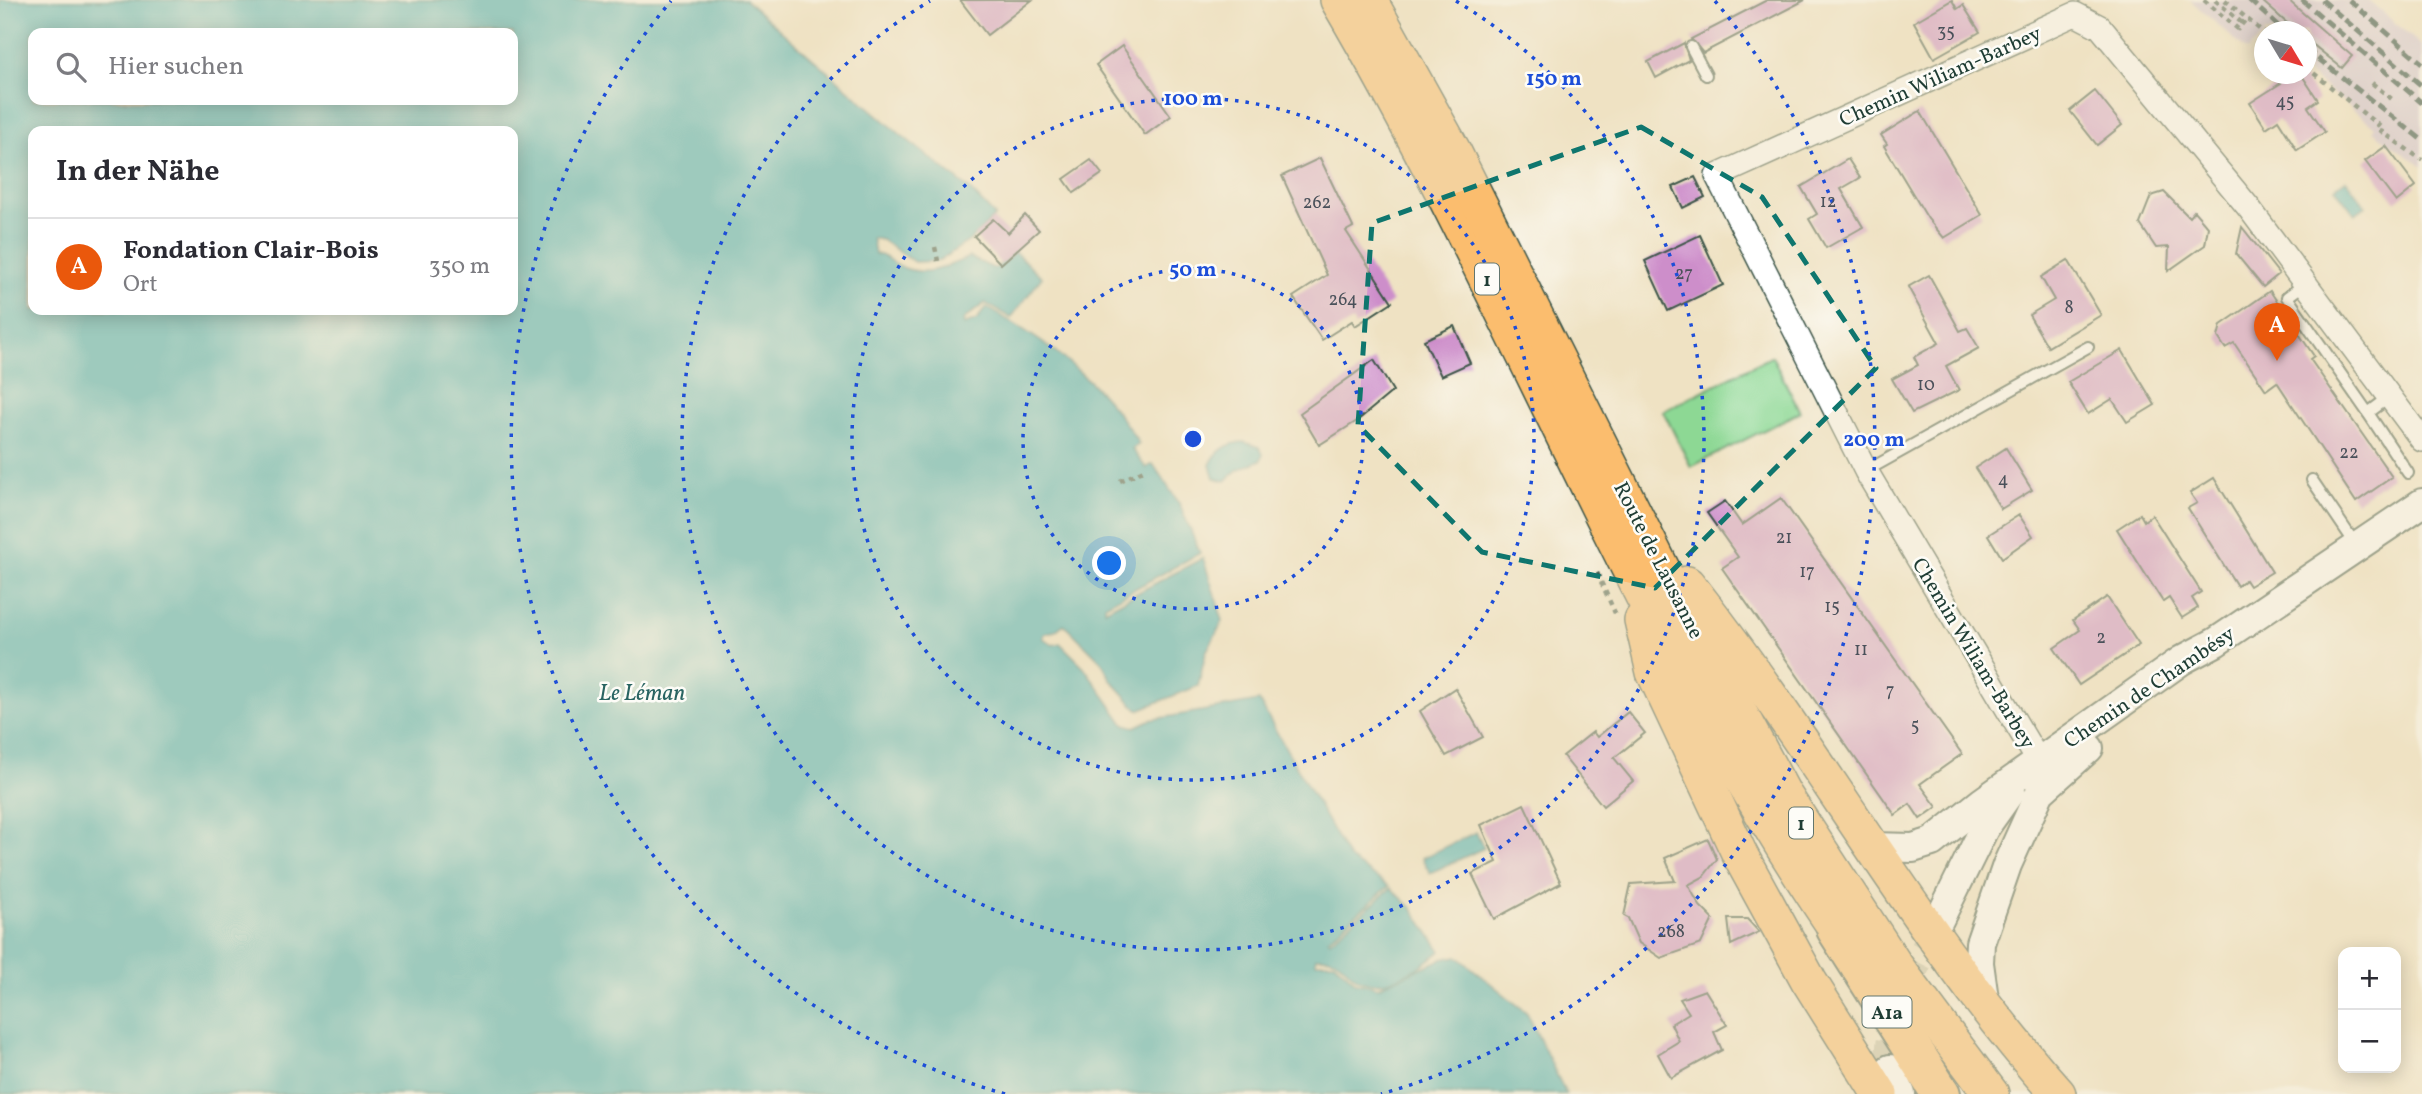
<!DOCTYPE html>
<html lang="de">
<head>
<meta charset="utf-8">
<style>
  :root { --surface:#fff; --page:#f2f2f3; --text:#2b2b33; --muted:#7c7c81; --line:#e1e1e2; --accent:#ea580c }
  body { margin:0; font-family:Vollkorn,serif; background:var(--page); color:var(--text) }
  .controls { position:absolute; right:21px; bottom:21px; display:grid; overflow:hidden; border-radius:14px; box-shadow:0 4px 18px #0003 }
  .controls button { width:63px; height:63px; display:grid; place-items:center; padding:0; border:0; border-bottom:2px solid var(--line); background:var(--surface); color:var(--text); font:35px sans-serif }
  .compass { position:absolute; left:2254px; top:21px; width:63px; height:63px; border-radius:50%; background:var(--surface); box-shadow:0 4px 18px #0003; rotate:128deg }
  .you { position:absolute; left:1110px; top:564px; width:24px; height:24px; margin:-18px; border:5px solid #fff; border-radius:50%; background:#1a73e8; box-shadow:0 0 0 10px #1a73e833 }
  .badge { display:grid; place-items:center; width:46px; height:46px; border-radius:50%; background:var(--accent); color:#fff; font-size:23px; font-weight:700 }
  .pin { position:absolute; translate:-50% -58px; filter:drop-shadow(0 2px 4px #0008) }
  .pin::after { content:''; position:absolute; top:37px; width:24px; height:21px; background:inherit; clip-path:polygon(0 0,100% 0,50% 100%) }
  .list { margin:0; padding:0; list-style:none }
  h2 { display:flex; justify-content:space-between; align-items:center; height:91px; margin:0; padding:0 28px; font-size:30px }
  h2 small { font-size:23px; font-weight:400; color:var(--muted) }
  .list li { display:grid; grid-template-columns:46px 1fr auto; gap:21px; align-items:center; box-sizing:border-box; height:98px; padding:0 28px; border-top:2px solid var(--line) }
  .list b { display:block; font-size:26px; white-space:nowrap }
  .list p { margin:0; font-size:23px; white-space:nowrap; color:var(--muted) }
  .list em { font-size:23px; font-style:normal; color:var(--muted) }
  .icon { flex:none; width:38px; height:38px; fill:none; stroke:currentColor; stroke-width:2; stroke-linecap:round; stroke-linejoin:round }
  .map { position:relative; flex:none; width:2422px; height:1094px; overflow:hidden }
  .search { position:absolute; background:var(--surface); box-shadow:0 4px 18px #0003; left:28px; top:28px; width:490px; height:77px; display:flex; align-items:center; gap:18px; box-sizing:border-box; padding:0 24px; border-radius:14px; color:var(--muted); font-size:26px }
  .panel { position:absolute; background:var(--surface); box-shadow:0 4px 18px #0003; left:28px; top:126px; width:490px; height:189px; border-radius:14px }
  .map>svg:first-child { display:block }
  .industrial { fill:#ccbed4 }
  .green { fill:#8dd894; stroke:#568a64; stroke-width:2 }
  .water { fill:#3cadb6; stroke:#2e7575; stroke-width:2; fill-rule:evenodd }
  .building { fill:#cd8eca }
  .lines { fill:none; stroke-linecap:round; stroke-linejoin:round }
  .tertiary-tunnel { stroke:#c5c1a6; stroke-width:28; stroke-dasharray:28 14; stroke-linecap:butt }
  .service-casing { stroke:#3e5649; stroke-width:14 }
  .minor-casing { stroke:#3e5649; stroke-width:26 }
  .tertiary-casing { stroke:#3e5649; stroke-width:32 }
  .primary-casing { stroke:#3e5649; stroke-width:38 }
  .motorway-casing { stroke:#3e5649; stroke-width:42 }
  .path { stroke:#3e5649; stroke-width:4.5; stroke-dasharray:5 5; stroke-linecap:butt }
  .service { stroke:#fff; stroke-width:10 }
  .minor { stroke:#fff; stroke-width:23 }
  .tertiary { stroke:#fff; stroke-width:28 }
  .primary { stroke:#fbbd6e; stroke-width:35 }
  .motorway { stroke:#fbbd6e; stroke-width:38 }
  .rail { stroke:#1f3d34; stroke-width:5; stroke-dasharray:10 5; stroke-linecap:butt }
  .marked { fill:none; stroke:#0f766e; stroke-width:5; stroke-dasharray:14 9; stroke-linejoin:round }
  .ring { fill:none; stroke:#1d4ed8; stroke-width:3.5; stroke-dasharray:3.5 7 }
  .labels { text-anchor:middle; stroke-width:5; stroke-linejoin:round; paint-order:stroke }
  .number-label { font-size:18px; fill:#4a515a }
  .shield { fill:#fdfcf7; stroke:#62766e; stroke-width:2 }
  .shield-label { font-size:19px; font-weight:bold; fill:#1f3d34 }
  .street-label { font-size:21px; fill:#1f3d34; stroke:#fdfcf7 }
  .water-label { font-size:23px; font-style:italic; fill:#296462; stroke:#fdfcf7 }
  .centre { fill:#1d4ed8; stroke:#fdfcf7; stroke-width:3.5 }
  .ring-label { font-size:21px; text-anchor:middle; font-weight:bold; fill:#1d4ed8; stroke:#fdfcf7; stroke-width:5; stroke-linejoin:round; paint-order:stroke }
</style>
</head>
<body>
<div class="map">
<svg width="2422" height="1094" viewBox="0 0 2422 1094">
  <rect width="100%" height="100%" fill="#fdfcf7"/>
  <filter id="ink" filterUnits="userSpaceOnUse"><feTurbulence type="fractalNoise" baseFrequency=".0143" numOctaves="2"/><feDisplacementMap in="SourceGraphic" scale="14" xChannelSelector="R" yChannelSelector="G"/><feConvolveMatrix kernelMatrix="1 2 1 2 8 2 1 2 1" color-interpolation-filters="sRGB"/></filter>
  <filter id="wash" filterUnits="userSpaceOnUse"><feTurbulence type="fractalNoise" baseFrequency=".00686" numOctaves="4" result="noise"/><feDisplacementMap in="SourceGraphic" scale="28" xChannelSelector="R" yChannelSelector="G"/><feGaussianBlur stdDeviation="1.57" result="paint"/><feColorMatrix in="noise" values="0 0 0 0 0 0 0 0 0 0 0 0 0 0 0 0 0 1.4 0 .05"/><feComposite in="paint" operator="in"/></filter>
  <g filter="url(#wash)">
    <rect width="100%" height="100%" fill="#efe2c3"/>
    <path class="industrial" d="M2190,0H2368L2422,46V167L2373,131L2375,127L2307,73L2306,32H2264V38L2262,36L2247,51Z"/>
    <path class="green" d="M1772,356L1800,412L1691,467L1663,411Z"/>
    <g class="water">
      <path d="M0,0H745L900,134L968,188L995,216L969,241L938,261L914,262L882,240L872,238L875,254C885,254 890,262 899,266C924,278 947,267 969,257L995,269L1015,252L1042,277L1011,318L985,303L963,320L964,325L977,320L986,307C1049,343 1101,381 1139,444L1132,449L1146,468L1153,464L1180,505L1200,553L1105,605V610L1203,558L1223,621L1206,652L1198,686L1138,710L1111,680L1102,662L1064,624L1055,631L1045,633L1043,638L1053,645L1060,643L1084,667L1124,724L1135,727L1150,720L1259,701L1349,859L1389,886L1328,939L1330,941L1391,888L1412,908L1441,951C1421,967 1382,994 1357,978C1339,965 1342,956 1316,957L1315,962H1334L1356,982L1378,987L1442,959L1457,956L1527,1013L1566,1094H0ZM33,33H513V100H33ZM33,131H513V310H33Z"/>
      <path d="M2346,180L2366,206L2355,214L2335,188Z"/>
      <path d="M1244,442L1259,447L1263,454L1261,460L1237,470L1226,481L1214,478L1210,465C1216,451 1228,443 1244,442Z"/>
      <path d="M1476,832L1484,848L1430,873L1422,858Z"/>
    </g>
    <g id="blocks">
      <g class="building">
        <path d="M960,0H1032L987,35Z"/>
        <path d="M1767,0H1805L1703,53L1691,39Z"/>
        <path d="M1952,0L1957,9L1963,5L1980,32L1934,58L1914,22Z"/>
        <path d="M2261,0H2288L2352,56L2342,68L2306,39V32H2297Z"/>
        <path d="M1684,43L1689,60L1656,78L1648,62Z"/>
        <path d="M1122,46L1171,116L1145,135L1096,65Z"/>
        <path d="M2274,74H2301L2318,100L2308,107L2325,132L2297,150L2278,120L2266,128L2250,103L2281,83Z"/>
        <path d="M2095,91L2122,125L2097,145L2070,111Z"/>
        <path d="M1920,111L1982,215L1944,238L1928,219L1884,146L1887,144L1881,135Z"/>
        <path d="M2386,146L2416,186L2396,202L2365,161Z"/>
        <path d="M1320,158L1353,227L1346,231L1392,302L1355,326L1352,321L1322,340L1293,297L1327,275L1282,176Z"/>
        <path d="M1848,159L1860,178L1841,189L1863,227L1826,248L1809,219L1817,214L1801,187Z"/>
        <path d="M1091,160L1102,174L1074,193L1064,179Z"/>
        <path d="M1695,177L1705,197L1683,208L1673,187Z"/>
        <path d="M2164,192L2189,217L2194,211L2208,227L2205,245L2168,271L2169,247L2156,248L2140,224L2151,196Z"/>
        <path d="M1025,215L1039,230L1001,264L974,236L993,219L1008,233Z"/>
        <path d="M2242,227L2279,274L2263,287L2236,254Z"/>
        <path d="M1700,235L1723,285L1668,311L1645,261Z"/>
        <path d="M2068,260L2101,315L2048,347L2029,315L2054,300L2041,277Z"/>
        <path d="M1929,275L1960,331L1967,328L1979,348L1946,366L1959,390L1912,413L1892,379L1918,365L1914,357L1939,343L1908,287Z"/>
        <path d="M2270,291L2314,356L2310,359L2392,477L2356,502L2277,382L2266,390L2234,343L2225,348L2218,337L2221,325Z"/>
        <path d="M1454,326L1470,363L1441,376L1424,340Z"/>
        <path d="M2122,350L2155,405L2127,422L2112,399L2088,414L2068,382Z"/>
        <path d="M1374,360L1393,391L1357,421L1319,445L1300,413Z"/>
        <path d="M2006,448L2032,490L2001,509L1975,468Z"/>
        <path d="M2214,478L2272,572L2249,586L2245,580L2237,586L2188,508L2197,503L2190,493Z"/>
        <path d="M1781,498L1962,754L1920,784L1937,807L1920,819L1910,804L1895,815L1722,568L1738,557L1707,513L1725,501L1742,525Z"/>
        <path d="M2140,514L2144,521L2152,515L2201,592L2192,598L2198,608L2182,618L2169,598L2163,602L2117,529Z"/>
        <path d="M2019,515L2033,536L2002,558L1988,535Z"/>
        <path d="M2107,597L2139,645L2079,685L2054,648L2080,630L2073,620Z"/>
        <path d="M1455,688L1483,737L1446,756L1420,711Z"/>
        <path d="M1628,712L1645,733L1614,758L1633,781L1603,806L1563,756L1593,732L1597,737Z"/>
        <path d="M1524,804L1561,883L1494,919L1472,874L1497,862L1481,825Z"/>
        <path d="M1708,839L1717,859L1703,877L1688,885L1700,906L1713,919L1701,944L1661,958L1639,943L1628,918L1624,916L1631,884L1675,881L1665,858Z"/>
        <path d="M1728,919H1747L1759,932L1731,945Z"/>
        <path d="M1705,990L1727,1025L1714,1032L1722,1050L1671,1078L1658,1054L1679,1041L1671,1024L1689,1013L1680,999Z"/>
      </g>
    </g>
  </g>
  <g filter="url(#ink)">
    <use href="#blocks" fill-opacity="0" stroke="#3e5649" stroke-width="2"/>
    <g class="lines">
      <path class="tertiary-tunnel" d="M1890,1069C1885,1016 1917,966 1939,920"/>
      <defs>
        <g id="service">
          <path d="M1691,47L1706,75"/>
          <path d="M2306,283L2287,297L2368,413L2391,396"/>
          <path d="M2368,413L2408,473"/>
          <path d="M1866,471L2088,347"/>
          <path d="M2312,480L2356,545"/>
        </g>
        <path id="minor" d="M2039,762L1866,471L1717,176L2075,14L2100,27L2249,208L2422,440"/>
        <g id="tertiary">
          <path d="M1872,847L1913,848L1932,842L1982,802L2182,660L2216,642L2422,503"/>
          <path d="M1939,920L1984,829L2011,791"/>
          <path d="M1985,1006L1979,963L1980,943L2007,865L2040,792L2089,748"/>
          <path d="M1890,1069L1901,1094"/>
        </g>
        <g id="primary">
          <path d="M1338,0C1521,311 1645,657 1853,953"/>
          <path d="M1369,0L1453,151L1668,581L1784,795L1896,967L1991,1094"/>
          <path d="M1687,584C1818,749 1917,936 2058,1094"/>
          <path d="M1642,620L1654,672L1741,857L1809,981L1880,1094"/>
        </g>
        <path id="motorway" d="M1836,929L1941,1094"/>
      </defs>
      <use href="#service" class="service-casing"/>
      <use href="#minor" class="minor-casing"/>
      <use href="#tertiary" class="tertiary-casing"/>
      <use href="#primary" class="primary-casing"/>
      <use href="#motorway" class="motorway-casing"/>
      <g class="path">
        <path d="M2204,0L2238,29L2247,18"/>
        <path d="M2215,0L2242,23"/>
        <path d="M2225,0L2264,33"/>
        <path d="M2306,67L2383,129L2381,131L2422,160"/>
        <path d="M2372,83L2393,100"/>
        <path d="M935,247L938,261"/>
        <path d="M1120,481L1146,469"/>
        <path d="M1597,573L1615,613"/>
      </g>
      <use href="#service" class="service"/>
      <use href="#minor" class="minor"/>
      <use href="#tertiary" class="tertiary"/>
      <use href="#primary" class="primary"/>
      <use href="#motorway" class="motorway"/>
      <g class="rail">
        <path d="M2249,0L2285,32"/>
        <path d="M2302,0L2422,103"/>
        <path d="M2322,0L2422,86"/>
        <path d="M2349,0L2422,63"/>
        <path d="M2306,49L2422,140"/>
      </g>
    </g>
  </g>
  <path d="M0 0H2422V1094H0ZM1641,127L1762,197L1876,368L1655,588L1482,552L1358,425L1372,223Z" fill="#efe2c3" fill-opacity=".55" fill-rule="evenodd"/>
  <path class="marked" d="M1641,127L1762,197L1876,368L1655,588L1482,552L1358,425L1372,223Z"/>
  <g class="ring">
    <circle cx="1193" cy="439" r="170"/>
    <circle cx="1193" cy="439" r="341"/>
    <path d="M1456 1A511 511 0 1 1 930 1"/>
    <path d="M1005 1094A681 681 0 0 1 671 1M1715 1A681 681 0 0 1 1381 1094"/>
  </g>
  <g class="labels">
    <g class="number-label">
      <text x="1946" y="37">35</text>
      <text x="2285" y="107">45</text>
      <text x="1828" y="207">12</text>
      <text x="1317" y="208">262</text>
      <text x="1684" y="279">27</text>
      <text x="1343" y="305">264</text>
      <text x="2069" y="313">8</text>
      <text x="1926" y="390">10</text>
      <text x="2349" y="458">22</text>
      <text x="2003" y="485">4</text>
      <text x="1784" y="543">21</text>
      <text x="1807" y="577">17</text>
      <text x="1832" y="612">15</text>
      <text x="2101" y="643">2</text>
      <text x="1861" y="655">11</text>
      <text x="1890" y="696">7</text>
      <text x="1915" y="731">5</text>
      <text x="1671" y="937">268</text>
    </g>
    <g class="shield">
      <rect x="1475" y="263.5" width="24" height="31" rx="5"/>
      <rect x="1789" y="807.5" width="24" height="31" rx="5"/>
      <rect x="1862.5" y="996.5" width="49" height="31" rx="5"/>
    </g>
    <g class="shield-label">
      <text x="1487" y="286">1</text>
      <text x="1801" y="830">1</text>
      <text x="1887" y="1019">A1a</text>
    </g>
    <g class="street-label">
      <text transform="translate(1940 76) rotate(-24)" y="7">Chemin Wiliam-Barbey</text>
      <text transform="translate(1659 560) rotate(63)" y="7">Route de Lausanne</text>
      <text transform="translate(1974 653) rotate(59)" y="7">Chemin Wiliam-Barbey</text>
      <text transform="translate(2149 687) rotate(-34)" y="7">Chemin de Chambésy</text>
    </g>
    <g class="water-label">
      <text x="642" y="700">Le Léman</text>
    </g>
  </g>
  <circle cx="1193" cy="439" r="10" class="centre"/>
  <g class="ring-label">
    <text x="1554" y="85">150 m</text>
    <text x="1193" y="105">100 m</text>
    <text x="1193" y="276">50 m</text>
    <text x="1874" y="446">200 m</text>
  </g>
</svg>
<div class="controls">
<button>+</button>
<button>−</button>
</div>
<svg class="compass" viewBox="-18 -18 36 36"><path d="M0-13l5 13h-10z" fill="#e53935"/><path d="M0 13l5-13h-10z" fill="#7c7c81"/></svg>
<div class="you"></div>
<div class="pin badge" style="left:2277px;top:361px">A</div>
<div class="search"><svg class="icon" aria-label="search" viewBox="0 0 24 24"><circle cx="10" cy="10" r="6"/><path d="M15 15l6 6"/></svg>Hier suchen</div>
<section class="panel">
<h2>In der Nähe<small></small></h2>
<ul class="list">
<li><span class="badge">A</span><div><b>Fondation Clair-Bois</b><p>Ort</p></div><em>350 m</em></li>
</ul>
</section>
</div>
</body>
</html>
